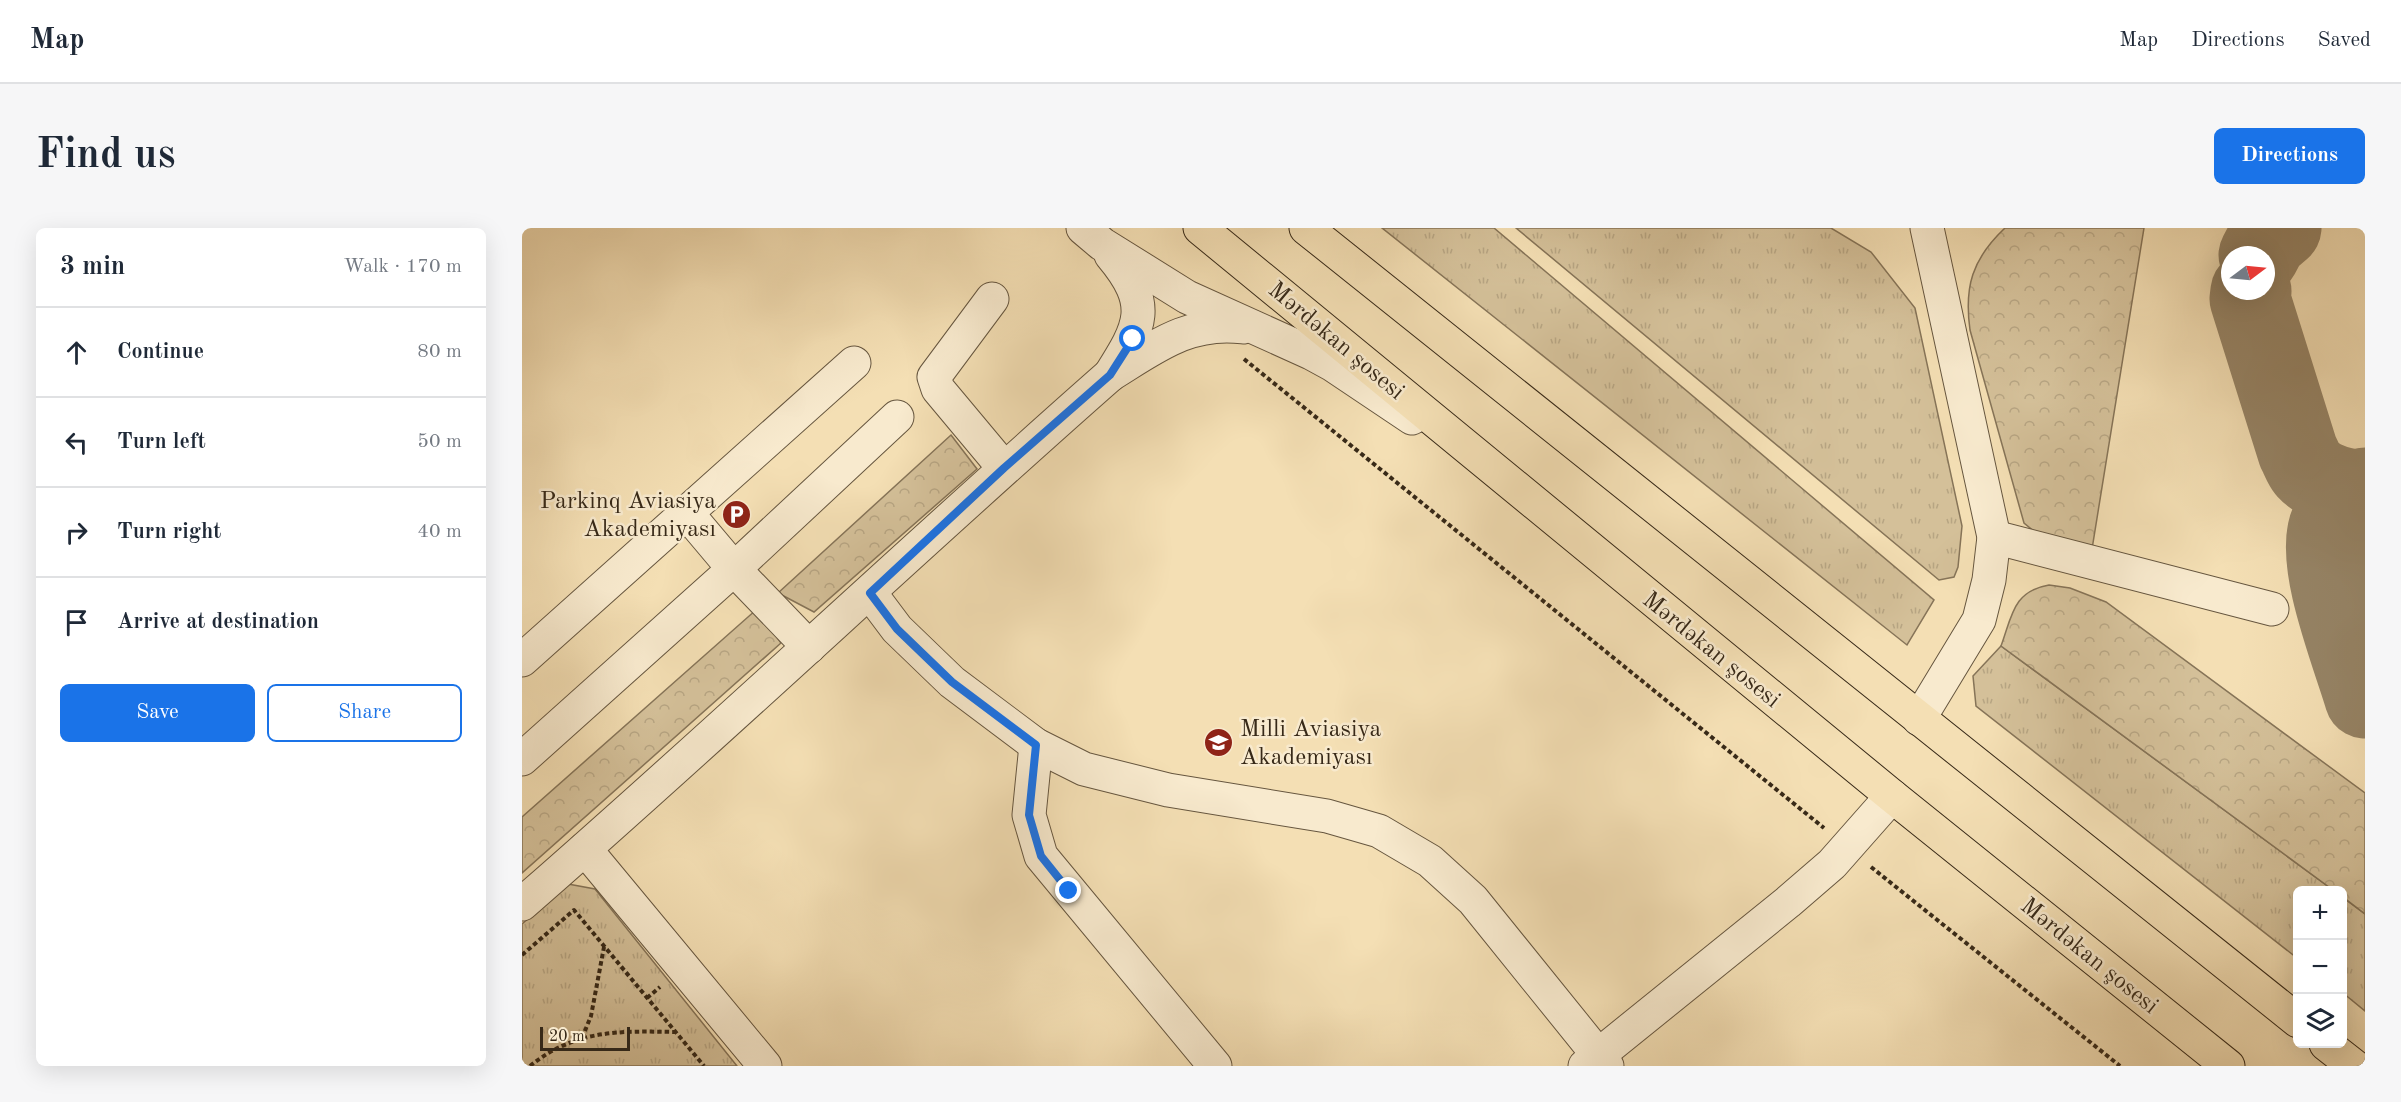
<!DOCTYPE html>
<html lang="en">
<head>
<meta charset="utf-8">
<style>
  :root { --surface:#fff; --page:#f6f6f7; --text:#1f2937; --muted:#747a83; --line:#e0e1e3; --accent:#1a73e8 }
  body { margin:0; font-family:"Old Standard TT",serif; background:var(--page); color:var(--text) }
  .controls { position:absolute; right:18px; bottom:18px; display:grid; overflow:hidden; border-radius:9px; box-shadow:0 6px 24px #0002 }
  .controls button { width:54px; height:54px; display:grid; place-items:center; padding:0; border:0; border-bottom:2px solid var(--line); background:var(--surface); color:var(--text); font:30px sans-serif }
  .compass { position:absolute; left:1699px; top:18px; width:54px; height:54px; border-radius:50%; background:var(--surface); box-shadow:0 6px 24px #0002; rotate:74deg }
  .scale { position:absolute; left:18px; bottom:15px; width:90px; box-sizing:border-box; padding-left:6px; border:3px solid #372918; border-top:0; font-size:16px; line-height:21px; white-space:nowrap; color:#372918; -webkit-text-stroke:4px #f8eace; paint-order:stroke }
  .stop { position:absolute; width:18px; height:18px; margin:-14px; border:4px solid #1a73e8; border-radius:50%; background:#fff }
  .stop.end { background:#1a73e8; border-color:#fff; box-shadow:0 2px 6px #0008 }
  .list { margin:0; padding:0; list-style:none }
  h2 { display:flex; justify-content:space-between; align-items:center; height:78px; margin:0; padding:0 24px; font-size:26px }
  h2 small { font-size:20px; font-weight:400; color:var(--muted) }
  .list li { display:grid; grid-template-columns:39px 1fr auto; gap:18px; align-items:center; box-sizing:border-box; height:90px; padding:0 24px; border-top:2px solid var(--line) }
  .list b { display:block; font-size:22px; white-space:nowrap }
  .list em { font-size:20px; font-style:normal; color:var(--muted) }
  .actions { display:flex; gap:12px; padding:18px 24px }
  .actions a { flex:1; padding:14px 0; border:2px solid var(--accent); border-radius:9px; text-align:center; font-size:21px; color:var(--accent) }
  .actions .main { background:var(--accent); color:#fff }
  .icon { flex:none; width:33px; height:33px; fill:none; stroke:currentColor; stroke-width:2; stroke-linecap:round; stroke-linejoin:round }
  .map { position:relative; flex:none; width:1843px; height:838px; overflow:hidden; border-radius:9px }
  header { display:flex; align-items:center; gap:36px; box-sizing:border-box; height:84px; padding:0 30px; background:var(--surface); border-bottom:2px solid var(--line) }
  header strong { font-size:28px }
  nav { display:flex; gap:33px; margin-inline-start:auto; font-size:21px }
  .intro { display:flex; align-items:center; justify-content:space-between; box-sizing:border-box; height:144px; padding:0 36px }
  h1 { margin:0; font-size:42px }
  .button { padding:15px 27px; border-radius:9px; background:var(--accent); color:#fff; font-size:21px; font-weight:700 }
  main { display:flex; gap:36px; padding:0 36px }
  aside { flex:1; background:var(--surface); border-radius:9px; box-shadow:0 6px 24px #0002 }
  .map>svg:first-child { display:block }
  .grass { fill:url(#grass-tufts); stroke:#867458; stroke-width:1.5 }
  .forest { fill:url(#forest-crowns); stroke:#867458; stroke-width:1.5 }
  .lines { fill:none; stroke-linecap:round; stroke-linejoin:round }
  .taxiway { stroke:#968466; stroke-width:81 }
  .minor-casing { stroke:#66563f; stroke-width:35 }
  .highway-casing { stroke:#372918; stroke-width:35 }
  .path { stroke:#372918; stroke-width:4; stroke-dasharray:4.5 3; stroke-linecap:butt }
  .minor { stroke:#f8eace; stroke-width:33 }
  .highway { stroke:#f4dfb4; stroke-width:33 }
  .route { stroke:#1a73e8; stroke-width:8 }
  .labels { text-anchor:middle; stroke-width:5; stroke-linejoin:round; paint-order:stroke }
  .street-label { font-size:24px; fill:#372918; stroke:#f8eace }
  .poi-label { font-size:24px; fill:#372918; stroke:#f8eace; text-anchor:end }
</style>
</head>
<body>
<header>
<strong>Map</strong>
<nav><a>Map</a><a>Directions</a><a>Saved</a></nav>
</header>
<div class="intro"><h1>Find us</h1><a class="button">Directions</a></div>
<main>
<aside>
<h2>3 min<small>Walk · 170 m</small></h2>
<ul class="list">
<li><svg class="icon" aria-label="ahead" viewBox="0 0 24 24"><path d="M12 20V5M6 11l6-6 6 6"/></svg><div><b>Continue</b></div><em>80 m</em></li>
<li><svg class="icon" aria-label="left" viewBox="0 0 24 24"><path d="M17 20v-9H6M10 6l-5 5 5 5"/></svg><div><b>Turn left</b></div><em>50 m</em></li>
<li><svg class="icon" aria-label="right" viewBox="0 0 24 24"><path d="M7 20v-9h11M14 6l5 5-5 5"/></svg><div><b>Turn right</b></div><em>40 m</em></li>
<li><svg class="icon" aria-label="arrive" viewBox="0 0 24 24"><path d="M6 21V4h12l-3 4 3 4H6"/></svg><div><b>Arrive at destination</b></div></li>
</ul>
<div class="actions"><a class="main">Save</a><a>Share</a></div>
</aside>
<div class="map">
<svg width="1843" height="838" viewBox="0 0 1843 838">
  <defs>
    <pattern id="grass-tufts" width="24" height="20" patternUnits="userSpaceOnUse" patternTransform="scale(1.5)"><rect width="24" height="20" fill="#d4c099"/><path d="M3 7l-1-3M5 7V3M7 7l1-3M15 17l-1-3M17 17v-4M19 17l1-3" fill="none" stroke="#b7a583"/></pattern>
    <pattern id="forest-crowns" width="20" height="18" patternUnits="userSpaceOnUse" patternTransform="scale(1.5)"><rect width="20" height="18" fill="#d4c099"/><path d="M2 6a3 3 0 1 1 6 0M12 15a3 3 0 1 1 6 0" fill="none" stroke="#b7a583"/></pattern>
  </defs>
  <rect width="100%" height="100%" fill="#f4dfb4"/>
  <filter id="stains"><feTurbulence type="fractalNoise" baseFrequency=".00333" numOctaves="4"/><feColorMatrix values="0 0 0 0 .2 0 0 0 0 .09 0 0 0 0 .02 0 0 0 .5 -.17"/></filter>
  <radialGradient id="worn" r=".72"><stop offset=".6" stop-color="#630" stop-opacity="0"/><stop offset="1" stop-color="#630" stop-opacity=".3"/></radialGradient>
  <g class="grass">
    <path d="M860,0H972L1412,372L1385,417Z"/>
    <path d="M994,0H1309L1349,24L1393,80L1440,298L1436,339L1432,349L1417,352Z"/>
    <path d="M1479,418L1811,662H1776L1775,730L1454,478L1451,448Z"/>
    <path d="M46,656L73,661L215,838H0V696Z"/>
    <path d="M1820,669L1843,686V783L1821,765Z"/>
  </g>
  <g class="forest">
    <path d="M1483,0H1622L1570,321L1513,304L1502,295L1448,102C1442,59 1450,31 1483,0Z"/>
    <path d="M429,207L455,241L292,384L256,365Z"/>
    <path d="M1527,357L1548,360L1584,374L1843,565V686L1821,669L1820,662H1811L1479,418C1490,388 1491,363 1527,357Z"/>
    <path d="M235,381L259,415L0,645V589Z"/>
  </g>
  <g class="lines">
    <g class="taxiway">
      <path d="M1737,27L1745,12L1759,0"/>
      <path d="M1729,63L1728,71L1776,224C1779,229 1781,236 1785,241C1797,254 1826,265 1843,260"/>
      <path d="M1838,261C1826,271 1815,281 1808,296C1792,333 1831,429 1843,470"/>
    </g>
    <defs>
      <g id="minor">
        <path d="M561,0L580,16L665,69L789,125L811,137L890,190"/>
        <path d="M589,27C631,77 619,98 588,147C632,120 666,92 721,99"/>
        <path d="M470,71L412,149L416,161L482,240"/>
        <path d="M164,284L212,341L287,419"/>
        <path d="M1472,309L1750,381"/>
        <path d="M348,365L375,401L430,454L514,517L562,541L646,562L805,588L857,603L908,633L951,672L1085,838"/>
        <path d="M0,432L332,135"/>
        <path d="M1397,491L1457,392L1467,352L1472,309L1405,0"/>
        <path d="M514,517L507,587L519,628L693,838"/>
        <path d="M0,531L212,341L375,189"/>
        <path d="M63,621L243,838"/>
        <path d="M0,676C199,503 390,321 588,147"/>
        <path d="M1063,838L1266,674L1310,636L1370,568"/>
      </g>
      <g id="highway">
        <path d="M678,0L1370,568L1706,838"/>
        <path d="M784,0L1776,793"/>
        <path d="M1804,816L1832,838"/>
      </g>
    </defs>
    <use href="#minor" class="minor-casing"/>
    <use href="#highway" class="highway-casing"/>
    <g class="path">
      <path d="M722,131L1302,600"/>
      <path d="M1349,639L1598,838"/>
      <path d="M0,727L52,682L182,838"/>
      <path d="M125,770L138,759"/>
      <path d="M60,810L69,788L82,719"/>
      <path d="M8,838C54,801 98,803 154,804"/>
    </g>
    <use href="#minor" class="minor"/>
    <use href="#highway" class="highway"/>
  </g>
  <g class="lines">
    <path class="route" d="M547,663L519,628L507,587L514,517L430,454L375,401L348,365L482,240L588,147L611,111"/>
  </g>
  <defs>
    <symbol id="parking-disc" viewBox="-11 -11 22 22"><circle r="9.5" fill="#8f2418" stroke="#f8eace"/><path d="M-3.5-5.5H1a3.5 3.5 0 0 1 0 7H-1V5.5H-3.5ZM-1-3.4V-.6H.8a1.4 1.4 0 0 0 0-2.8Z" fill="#fff"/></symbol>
    <symbol id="university-disc" viewBox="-11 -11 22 22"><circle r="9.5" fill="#8f2418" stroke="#f8eace"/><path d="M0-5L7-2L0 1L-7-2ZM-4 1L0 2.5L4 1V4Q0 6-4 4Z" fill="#fff"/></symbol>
  </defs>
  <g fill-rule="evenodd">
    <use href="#parking-disc" x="198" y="270" width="33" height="33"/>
    <use href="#university-disc" x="680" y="498" width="33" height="33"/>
  </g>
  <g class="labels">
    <g class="street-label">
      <text transform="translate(815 112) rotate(40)" y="8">Mərdəkan şosesi</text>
      <text transform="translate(1190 421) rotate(39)" y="8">Mərdəkan şosesi</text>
      <text transform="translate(1568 727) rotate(39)" y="8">Mərdəkan şosesi</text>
    </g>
    <g class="poi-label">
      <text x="194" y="280">Parkinq Aviasiya<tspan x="194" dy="28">Akademiyası</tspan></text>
      <text x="718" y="508" text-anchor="start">Milli Aviasiya<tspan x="718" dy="28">Akademiyası</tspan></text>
    </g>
  </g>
  <rect width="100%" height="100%" filter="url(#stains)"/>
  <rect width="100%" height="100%" fill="url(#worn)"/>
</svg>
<div class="controls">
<button>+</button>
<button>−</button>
<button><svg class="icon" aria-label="layers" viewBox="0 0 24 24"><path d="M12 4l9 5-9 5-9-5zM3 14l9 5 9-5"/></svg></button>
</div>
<svg class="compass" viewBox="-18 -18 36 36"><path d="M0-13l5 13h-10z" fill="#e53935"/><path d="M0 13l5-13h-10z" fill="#747a83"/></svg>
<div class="scale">20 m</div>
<div class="stop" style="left:611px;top:111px"></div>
<div class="stop end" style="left:547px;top:663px"></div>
</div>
</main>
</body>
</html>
